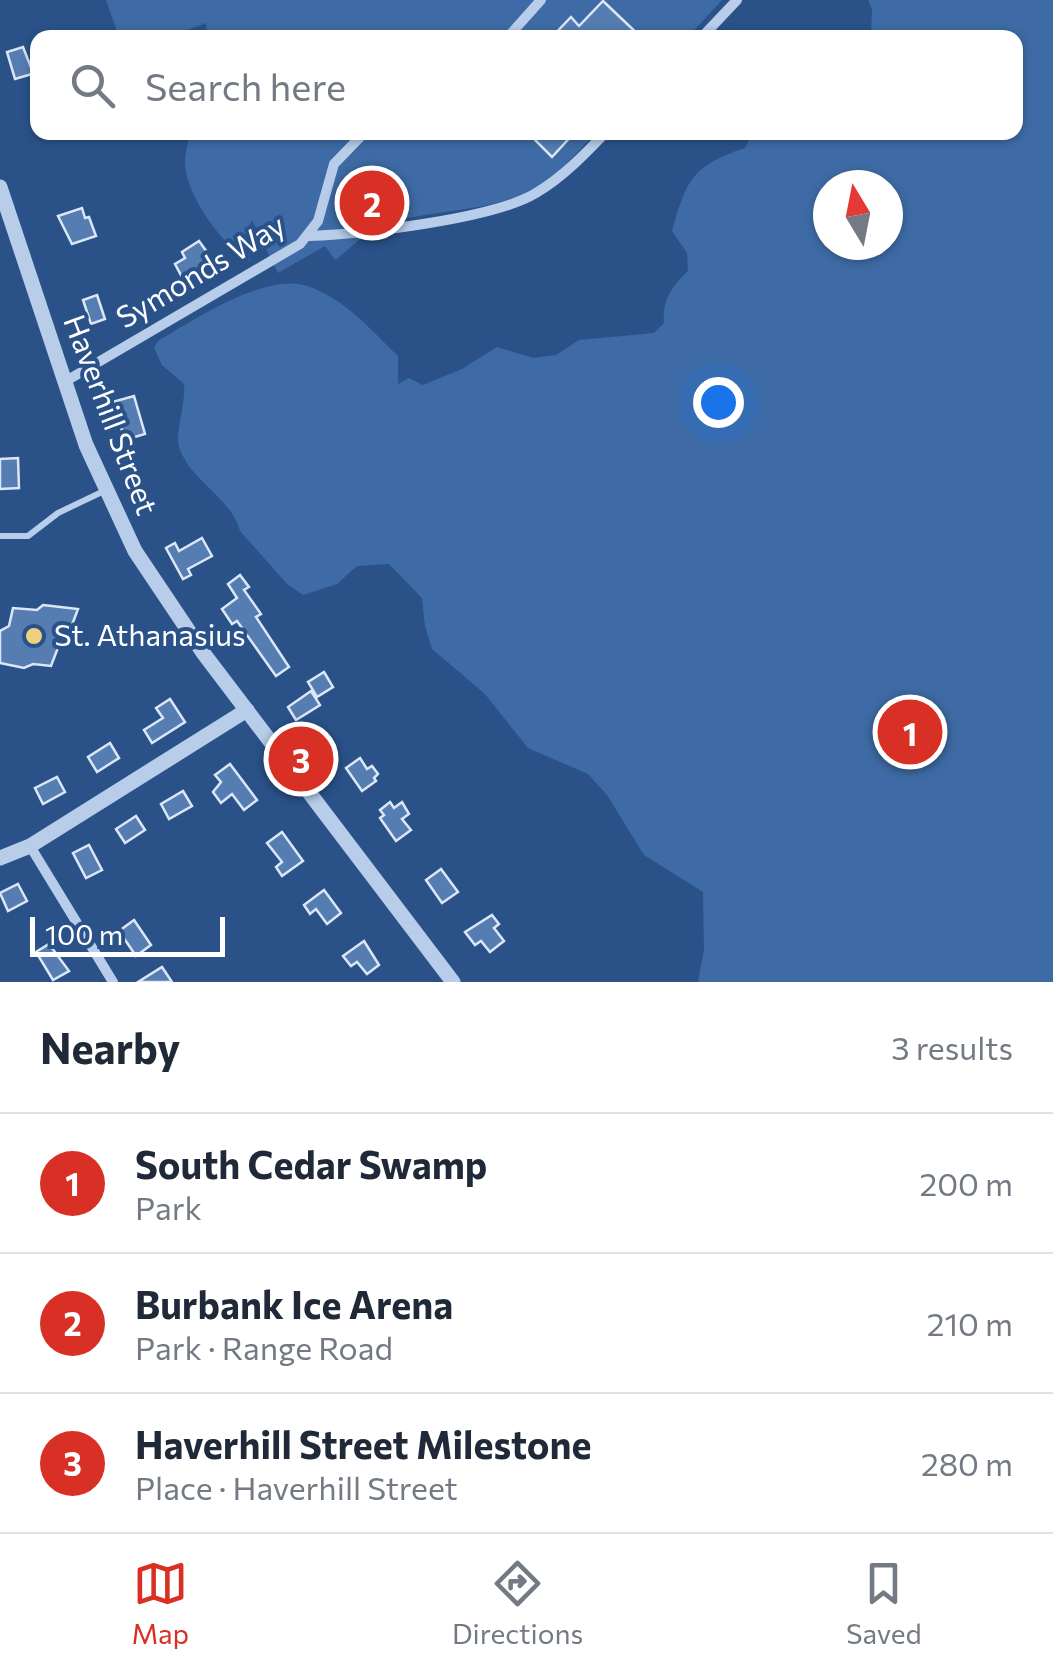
<!DOCTYPE html>
<html lang="en">
<head>
<meta charset="utf-8">
<style>
  :root { --surface:#fff; --page:#f6f6f7; --text:#1f2937; --muted:#747a83; --line:#e0e1e3; --accent:#d93025 }
  body { margin:0; font-family:Commissioner,sans-serif; background:var(--page); color:var(--text) }
  .compass { position:absolute; left:813px; top:170px; width:90px; height:90px; border-radius:50%; background:var(--surface); box-shadow:0 2px 8px #0004; rotate:350deg }
  .scale { position:absolute; left:30px; bottom:25px; width:195px; box-sizing:border-box; padding-left:10px; border:5px solid #fff; border-top:0; font-size:28px; line-height:35px; white-space:nowrap; color:#fff; -webkit-text-stroke:8px #2a5289; paint-order:stroke }
  .you { position:absolute; left:718px; top:402px; width:35px; height:35px; margin:-25px; border:8px solid #fff; border-radius:50%; background:#1a73e8; box-shadow:0 0 0 15px #1a73e833 }
  .badge { display:grid; place-items:center; width:65px; height:65px; border-radius:50%; background:var(--accent); color:#fff; font-size:32px; font-weight:700 }
  .pin { position:absolute; translate:-50% -50%; border:5px solid #fff; box-shadow:0 2px 10px #0006 }
  .list { margin:0; padding:0; list-style:none }
  h2 { display:flex; justify-content:space-between; align-items:center; height:130px; margin:0; padding:0 40px; font-size:42px }
  h2 small { font-size:32px; font-weight:400; color:var(--muted) }
  .list li { display:grid; grid-template-columns:65px 1fr auto; gap:30px; align-items:center; box-sizing:border-box; height:140px; padding:0 40px; border-top:2px solid var(--line) }
  .list b { display:block; font-size:38px; white-space:nowrap }
  .list p { margin:0; font-size:32px; white-space:nowrap; color:var(--muted) }
  .list em { font-size:32px; font-style:normal; color:var(--muted) }
  .icon { flex:none; width:55px; height:55px; fill:none; stroke:currentColor; stroke-width:2; stroke-linecap:round; stroke-linejoin:round }
  .map { position:relative; flex:none; width:1053px; height:982px; overflow:hidden }
  .search { position:absolute; background:var(--surface); box-shadow:0 2px 8px #0004; left:30px; right:30px; top:30px; height:110px; display:flex; align-items:center; gap:25px; box-sizing:border-box; padding:0 35px; border-radius:20px; color:var(--muted); font-size:38px }
  .sheet { height:550px; background:var(--surface) }
  nav { display:flex; justify-content:space-around; align-items:center; box-sizing:border-box; height:140px; border-top:2px solid var(--line); background:var(--surface); font-size:28px; color:var(--muted) }
  nav a { display:grid; justify-items:center; gap:5px }
  nav .on { color:var(--accent) }
  .map>svg:first-child { display:block }
  .green { fill:#3e6ba5; fill-rule:evenodd }
  .building { fill:#567db2; stroke:#dbe7f7; stroke-width:2.5 }
  .lines { fill:none; stroke-linecap:round; stroke-linejoin:round }
  .service { stroke:#b7cde9; stroke-width:6 }
  .minor { stroke:#b7cde9; stroke-width:10 }
  .tertiary { stroke:#b7cde9; stroke-width:15 }
  .poi-dot { fill:#efd07e; stroke:#2a5289; stroke-width:4 }
  .labels { text-anchor:middle; stroke-width:8; stroke-linejoin:round; paint-order:stroke }
  .street-label { font-size:30px; fill:#fff; stroke:#2a5289 }
  .poi-label { font-size:30px; fill:#fff; stroke:#2a5289; text-anchor:start }
</style>
</head>
<body>
<div class="map">
<svg width="1053" height="982" viewBox="0 0 1053 982">
  <rect width="100%" height="100%" fill="#2a5289"/>
  <g class="green">
    <path d="M106,0H722L687,38H207L206,23L169,37H119Z"/>
    <path d="M868,0H1053V982H698L704,949L703,892L644,855L607,795L588,774L528,748L485,694L432,649L425,626L422,598L389,564L357,566L337,584L303,595L287,584L240,531C232,498 190,481 179,447C175,433 186,402 184,384L162,365L154,348L158,341C194,320 266,272 307,286C344,298 371,330 398,356V384L409,378L423,385L462,369L497,347L533,358L556,355L579,340L654,333L664,323C662,300 672,286 688,271L687,253L672,231C687,180 691,166 745,148L753,133L1016,132V38L871,37L872,9ZM888,185V245H828V185Z"/>
    <path d="M190,133H596C576,153 557,177 532,190C485,213 435,209 386,223C369,229 350,249 335,260L325,246L278,273L252,220L247,232L250,261C223,247 186,195 185,164C185,154 188,142 190,133Z"/>
  </g>
  <g class="building">
    <path d="M603,1L642,38H551L571,17L579,26Z"/>
    <path d="M23,47L32,70V74L15,79L7,52Z"/>
    <path d="M527,132H575L552,157Z"/>
    <path d="M82,208L85,218L89,217L96,236L72,244L58,216Z"/>
    <path d="M199,241L215,263L183,279L175,264L185,258L182,252Z"/>
    <path d="M97,295L105,319L91,324L83,300Z"/>
    <path d="M134,396L145,434L125,440L118,418L110,420L105,404Z"/>
    <path d="M18,458L19,488L0,489V459Z"/>
    <path d="M202,538L212,556L188,569L191,575L183,579L166,548L175,543L179,551Z"/>
    <path d="M240,575L249,587L244,590L261,614L256,617L289,667L276,676L237,621L232,624L222,609L237,598L228,584Z"/>
    <path d="M43,605L78,609L66,641L59,645L51,666L33,664L24,668L0,663V631L9,626L13,608L37,610Z"/>
    <path d="M324,672L333,687L317,697L308,682Z"/>
    <path d="M311,691L320,705L296,720L288,707Z"/>
    <path d="M170,699L185,722L152,743L144,730L163,718L156,708Z"/>
    <path d="M110,743L119,758L97,772L88,757Z"/>
    <path d="M360,758L367,769L372,766L378,774L374,778L376,781L362,791L346,768Z"/>
    <path d="M230,764L257,800L244,810L232,794L221,803L213,792L221,782L215,775Z"/>
    <path d="M57,777L65,792L43,804L35,788Z"/>
    <path d="M183,791L192,806L169,819L161,804Z"/>
    <path d="M390,802L394,808L402,802L409,814L402,819L411,830L396,841L380,818L384,815L380,810Z"/>
    <path d="M136,816L145,830L125,843L116,829Z"/>
    <path d="M282,832L303,861L282,876L276,867L282,862L267,843Z"/>
    <path d="M89,845L102,870L86,878L73,853Z"/>
    <path d="M441,869L458,892L442,903L426,880Z"/>
    <path d="M18,884L27,901L8,911L0,893Z"/>
    <path d="M324,890L341,913L327,924L316,909L310,914L304,905Z"/>
    <path d="M492,915L499,924L494,928L504,941L490,952L481,941L475,945L465,932Z"/>
    <path d="M134,920L151,945L136,956L119,931Z"/>
    <path d="M364,941L379,965L367,974L357,962L351,966L343,956Z"/>
    <path d="M49,944L69,971L53,980L36,952Z"/>
    <path d="M162,967L172,982H138Z"/>
  </g>
  <g class="lines">
    <path class="service" d="M0,536H28L58,513L104,491"/>
    <g class="minor">
      <path d="M507,38L541,0"/>
      <path d="M701,38L737,0"/>
      <path d="M309,236C362,234 493,219 536,193C563,177 585,154 606,132"/>
      <path d="M66,381L300,244L318,221L334,164L365,132"/>
      <path d="M30,846L113,982"/>
    </g>
    <g class="tertiary">
      <path d="M0,187L86,445L135,551L204,654L453,982"/>
      <path d="M0,858L30,846L247,710"/>
    </g>
  </g>
  <circle class="poi-dot" cx="34" cy="636" r="10"/>
  <g class="labels">
    <g class="street-label">
      <text transform="translate(201 272) rotate(-31)" y="10">Symonds Way</text>
      <text transform="translate(110 415) rotate(69)" y="10">Haverhill Street</text>
    </g>
    <g class="poi-label">
      <text x="54" y="646">St. Athanasius</text>
    </g>
  </g>
</svg>
<svg class="compass" viewBox="-18 -18 36 36"><path d="M0-13l5 13h-10z" fill="#e53935"/><path d="M0 13l5-13h-10z" fill="#747a83"/></svg>
<div class="scale">100 m</div>
<div class="you"></div>
<div class="pin badge" style="left:910px;top:732px">1</div>
<div class="pin badge" style="left:372px;top:203px">2</div>
<div class="pin badge" style="left:301px;top:759px">3</div>
<div class="search"><svg class="icon" aria-label="search" viewBox="0 0 24 24"><circle cx="10" cy="10" r="6"/><path d="M15 15l6 6"/></svg>Search here</div>
</div>
<section class="sheet">
<h2>Nearby<small>3 results</small></h2>
<ul class="list">
<li><span class="badge">1</span><div><b>South Cedar Swamp</b><p>Park</p></div><em>200 m</em></li>
<li><span class="badge">2</span><div><b>Burbank Ice Arena</b><p>Park · Range Road</p></div><em>210 m</em></li>
<li><span class="badge">3</span><div><b>Haverhill Street Milestone</b><p>Place · Haverhill Street</p></div><em>280 m</em></li>
</ul>
</section>
<nav>
<a class="on"><svg class="icon" aria-label="map" viewBox="0 0 24 24"><path d="M3 6l6-2 6 2 6-2v14l-6 2-6-2-6 2zM9 4v14M15 6v14"/></svg>Map</a>
<a><svg class="icon" aria-label="directions" viewBox="0 0 24 24"><path d="M12 3l9 9-9 9-9-9zM9 14v-3h6M13 9l2 2-2 2"/></svg>Directions</a>
<a><svg class="icon" aria-label="saved" viewBox="0 0 24 24"><path d="M7 4h10v16l-5-4-5 4z"/></svg>Saved</a>
</nav>
</body>
</html>
